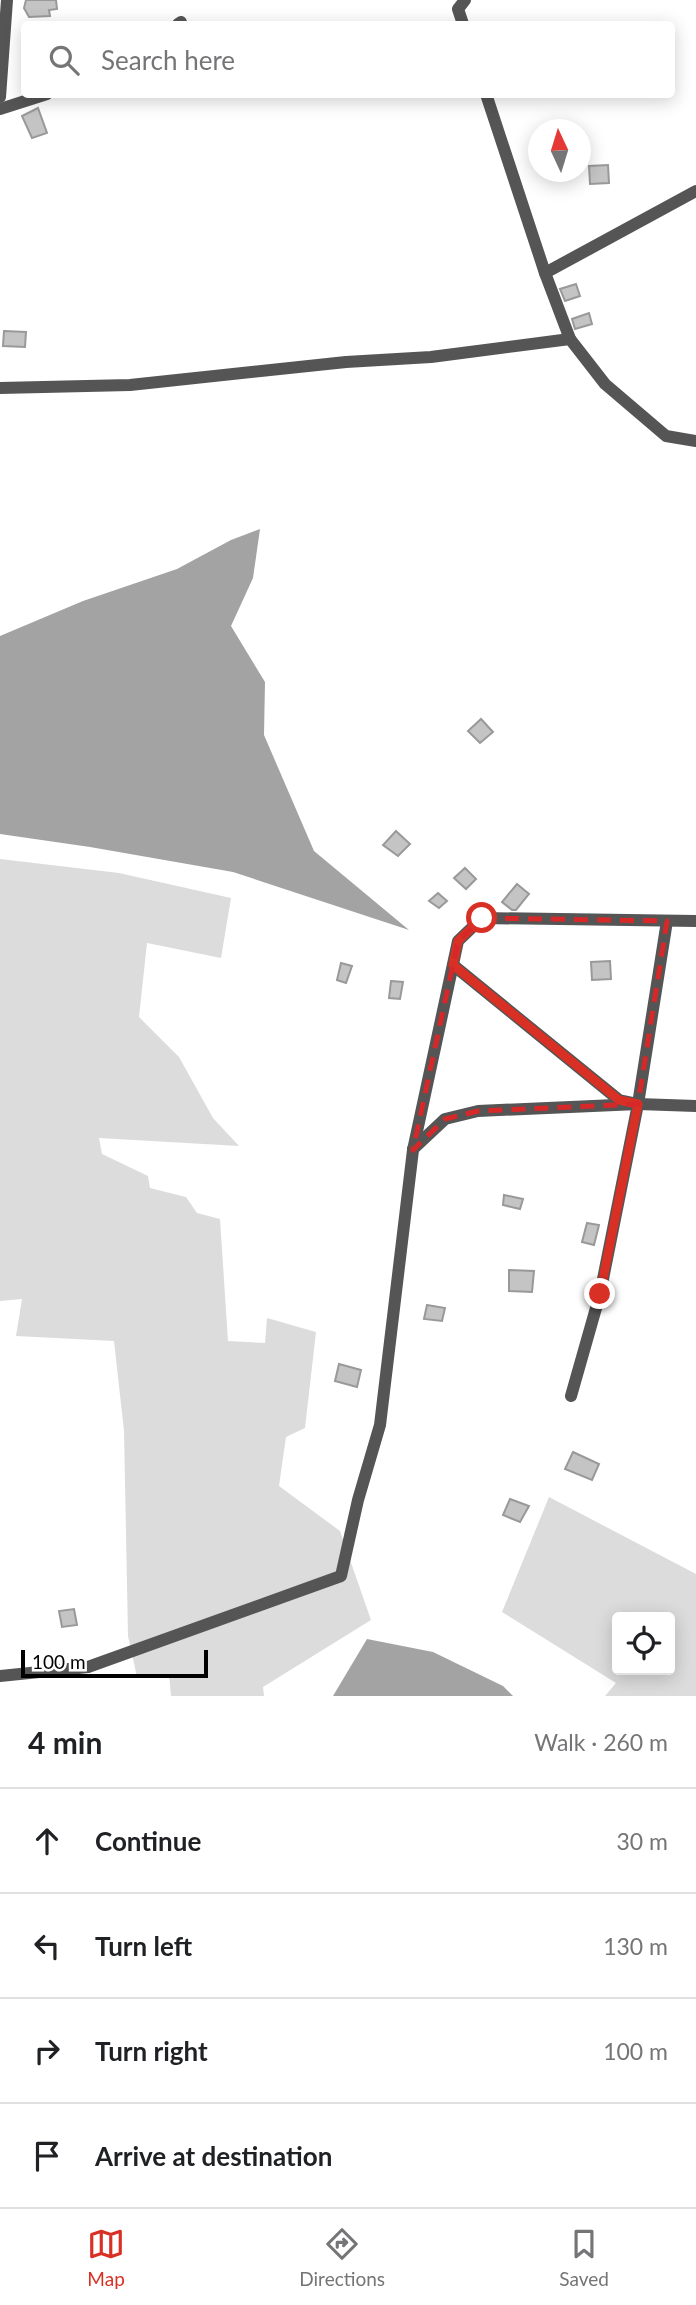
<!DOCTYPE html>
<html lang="en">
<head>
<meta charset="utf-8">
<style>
  :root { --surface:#fff; --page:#f6f6f6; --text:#202124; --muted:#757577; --line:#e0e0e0; --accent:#d93025 }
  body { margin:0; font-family:Lato,sans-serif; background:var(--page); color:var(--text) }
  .controls { position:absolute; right:21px; bottom:21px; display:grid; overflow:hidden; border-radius:7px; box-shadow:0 4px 18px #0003 }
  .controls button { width:63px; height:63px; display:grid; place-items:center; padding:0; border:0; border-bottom:2px solid var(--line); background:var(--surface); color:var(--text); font:35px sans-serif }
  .compass { position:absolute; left:528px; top:119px; width:63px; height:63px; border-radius:50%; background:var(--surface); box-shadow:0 4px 18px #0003; rotate:356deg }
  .scale { position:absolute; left:21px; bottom:18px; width:187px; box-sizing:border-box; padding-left:7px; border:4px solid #000; border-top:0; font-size:19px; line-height:24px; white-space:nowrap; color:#000; -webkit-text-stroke:5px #fff; paint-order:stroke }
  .stop { position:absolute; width:21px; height:21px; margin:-16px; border:5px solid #d93025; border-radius:50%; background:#fff }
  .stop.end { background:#d93025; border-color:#fff; box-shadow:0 2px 7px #0008 }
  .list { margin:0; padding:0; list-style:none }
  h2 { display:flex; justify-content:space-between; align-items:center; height:91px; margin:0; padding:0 28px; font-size:30px }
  h2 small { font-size:23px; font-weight:400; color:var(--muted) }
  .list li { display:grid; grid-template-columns:46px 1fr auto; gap:21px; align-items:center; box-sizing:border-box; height:105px; padding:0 28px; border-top:2px solid var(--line) }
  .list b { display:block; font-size:26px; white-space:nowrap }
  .list em { font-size:23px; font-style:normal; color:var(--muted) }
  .icon { flex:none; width:38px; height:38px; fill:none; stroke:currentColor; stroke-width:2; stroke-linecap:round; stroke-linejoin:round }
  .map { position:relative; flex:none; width:696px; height:1696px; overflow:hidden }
  .search { position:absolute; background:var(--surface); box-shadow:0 4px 18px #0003; left:21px; right:21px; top:21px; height:77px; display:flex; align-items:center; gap:18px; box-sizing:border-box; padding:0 24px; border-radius:7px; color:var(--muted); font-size:26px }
  .sheet { height:511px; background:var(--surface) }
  nav { display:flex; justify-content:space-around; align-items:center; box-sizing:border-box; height:98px; border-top:2px solid var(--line); background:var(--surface); font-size:19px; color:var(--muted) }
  nav a { display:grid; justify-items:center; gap:4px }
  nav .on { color:var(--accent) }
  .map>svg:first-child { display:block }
  .green { fill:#dcdcdc; fill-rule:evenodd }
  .water { fill:#a3a3a3 }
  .building { fill:#c4c4c4; stroke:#999; stroke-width:2 }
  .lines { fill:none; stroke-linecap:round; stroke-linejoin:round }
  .minor { stroke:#555; stroke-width:12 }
  .route { stroke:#d93025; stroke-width:9 }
  .marked { fill:none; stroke:#d62828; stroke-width:5; stroke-dasharray:14 9; stroke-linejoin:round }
</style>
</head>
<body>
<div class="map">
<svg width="696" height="1696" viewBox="0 0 696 1696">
  <rect width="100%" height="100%" fill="#fff"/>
  <g class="green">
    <path d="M0,859L119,873L231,898L221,958L147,943L139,1017L179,1057L213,1118L239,1146L99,1138L102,1154L148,1176L150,1188L186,1197L197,1213L220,1219L228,1341L265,1343L267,1318L316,1332L305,1428L286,1437L279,1486L340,1531L371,1620L263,1687L264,1696H171L169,1674L137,1677L128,1636L124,1431L114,1341L16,1336L22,1299L0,1301Z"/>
    <path d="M549,1497L696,1574V1696H605L616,1683L502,1612ZM617,1617H670V1670H617Z"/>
  </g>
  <g class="water">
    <path d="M260,529L253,578L231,626L265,682L264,735L314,851L409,930L233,872L90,847L0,834V636L83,601L177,569L231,540Z"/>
    <path d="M367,1639L433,1652L503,1686L513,1696H333Z"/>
  </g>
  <g class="building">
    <path d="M26,0H56L57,9L49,10L50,16L29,17L24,8Z"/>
    <path d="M38,108L47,133L32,138L22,116Z"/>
    <path d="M608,165L609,183L590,184L589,166Z"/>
    <path d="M576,284L580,296L565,301L560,289Z"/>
    <path d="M589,313L592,324L575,329L572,319Z"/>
    <path d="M4,331L26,332L25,347L3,346Z"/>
    <path d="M481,719L493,732L480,743L468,731Z"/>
    <path d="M396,831L410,844L398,856L383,845Z"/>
    <path d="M465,868L476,879L466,889L454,878Z"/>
    <path d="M517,884L529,894L516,910H512L502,902Z"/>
    <path d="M438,893L447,901L439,908L429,901Z"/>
    <path d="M610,961L611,979L592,980L591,962Z"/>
    <path d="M341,963L352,966L346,983L337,980Z"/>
    <path d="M391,981L403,982L400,999L389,998Z"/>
    <path d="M504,1195L523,1199L520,1209L503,1205Z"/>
    <path d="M587,1223L599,1225L594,1245L582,1242Z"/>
    <path d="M509,1270L534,1271L532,1292L509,1291Z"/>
    <path d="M427,1305L445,1308L442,1321L424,1319Z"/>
    <path d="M339,1364L361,1370L357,1387L335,1381Z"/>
    <path d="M573,1452L599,1464L592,1480L565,1469Z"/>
    <path d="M510,1499L529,1506L520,1522L503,1515Z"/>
    <path d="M74,1609L77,1625L62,1627L59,1611Z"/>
  </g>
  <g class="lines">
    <g class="minor">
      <path d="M178,24L181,22"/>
      <path d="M463,24L458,9L465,0"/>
      <path d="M486,94L545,273"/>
      <path d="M0,97L7,0"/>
      <path d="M0,109L47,94"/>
      <path d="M570,339L545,273L696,191"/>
      <path d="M0,388L130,385L346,362L431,357L570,339L605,384L666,436L696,441"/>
      <path d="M453,965L619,1100L638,1104L696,1106"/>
      <path d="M413,1149L445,1119L478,1111L638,1104L667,921"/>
      <path d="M571,1396L600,1294L638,1104"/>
      <path d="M0,1676L88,1667L341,1576L358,1500L380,1425L413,1150L458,941L482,918L696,921"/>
    </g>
  </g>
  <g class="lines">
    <path class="route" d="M482,918L458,941L453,965L619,1100L638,1104L600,1294"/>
  </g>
  <path class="marked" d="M482,918L667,921L638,1104L478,1111L445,1119L413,1150L458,941Z"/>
</svg>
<div class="controls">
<button><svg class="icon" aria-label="locate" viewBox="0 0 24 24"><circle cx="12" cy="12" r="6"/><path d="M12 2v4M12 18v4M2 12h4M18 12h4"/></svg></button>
</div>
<svg class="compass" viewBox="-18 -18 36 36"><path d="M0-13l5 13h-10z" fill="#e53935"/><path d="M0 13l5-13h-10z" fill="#757577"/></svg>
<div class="scale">100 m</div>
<div class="stop" style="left:482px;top:918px"></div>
<div class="stop end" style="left:600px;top:1294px"></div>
<div class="search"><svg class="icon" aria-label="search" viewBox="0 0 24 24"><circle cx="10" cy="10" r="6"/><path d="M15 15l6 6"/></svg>Search here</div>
</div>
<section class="sheet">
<h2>4 min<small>Walk · 260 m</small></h2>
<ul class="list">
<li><svg class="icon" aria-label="ahead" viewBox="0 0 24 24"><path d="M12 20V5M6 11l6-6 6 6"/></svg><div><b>Continue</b></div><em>30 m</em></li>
<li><svg class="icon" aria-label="left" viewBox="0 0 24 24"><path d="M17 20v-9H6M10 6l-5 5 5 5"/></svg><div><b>Turn left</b></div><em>130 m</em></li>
<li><svg class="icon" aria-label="right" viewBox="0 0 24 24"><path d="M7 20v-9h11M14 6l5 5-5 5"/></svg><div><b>Turn right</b></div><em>100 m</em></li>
<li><svg class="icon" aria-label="arrive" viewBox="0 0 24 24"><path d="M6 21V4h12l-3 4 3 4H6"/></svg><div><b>Arrive at destination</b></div></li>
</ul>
</section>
<nav>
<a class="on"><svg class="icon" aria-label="map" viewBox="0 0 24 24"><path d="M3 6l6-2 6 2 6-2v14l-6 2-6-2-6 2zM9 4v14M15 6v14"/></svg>Map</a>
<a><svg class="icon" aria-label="directions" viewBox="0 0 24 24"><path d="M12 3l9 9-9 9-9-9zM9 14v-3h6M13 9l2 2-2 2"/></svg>Directions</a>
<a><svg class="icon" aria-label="saved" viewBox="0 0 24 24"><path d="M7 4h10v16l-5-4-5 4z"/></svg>Saved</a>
</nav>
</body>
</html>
